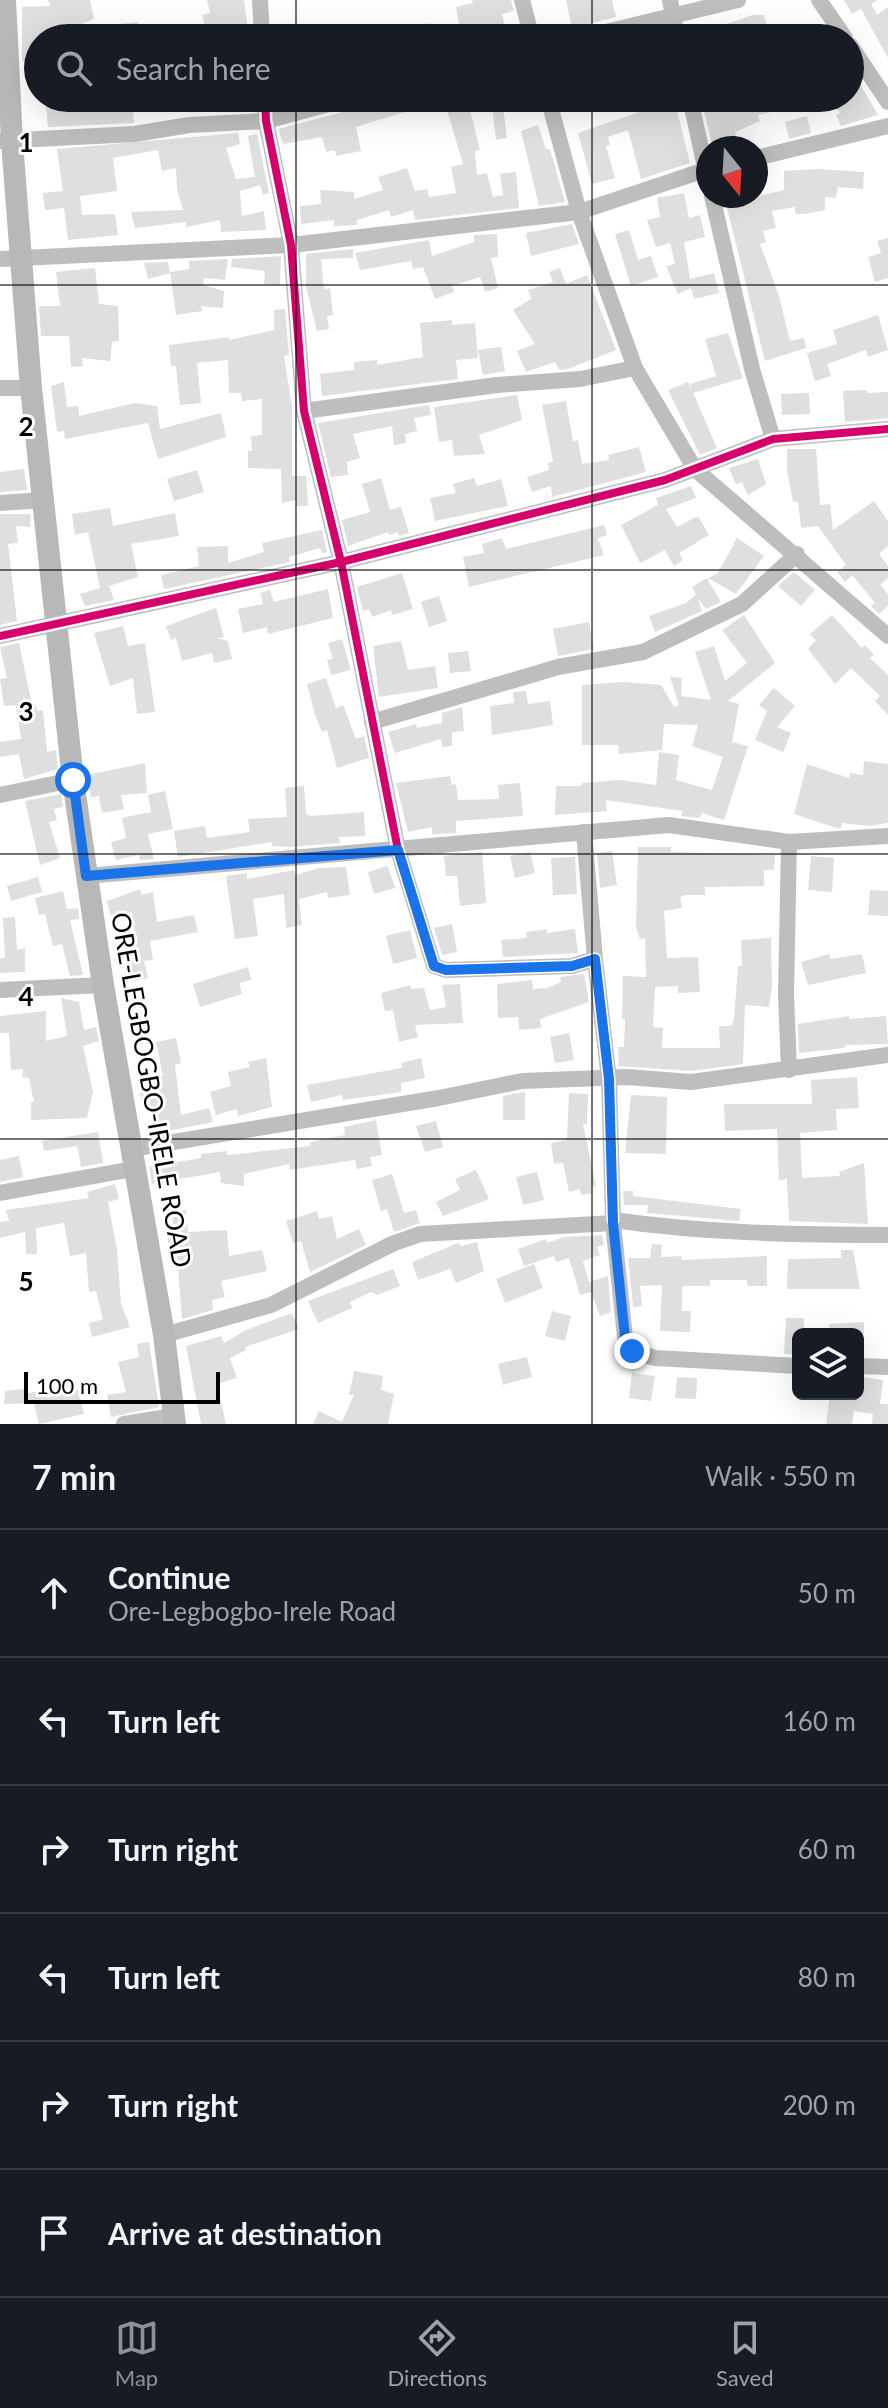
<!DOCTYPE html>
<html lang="en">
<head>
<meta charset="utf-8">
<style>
  :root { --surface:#171b24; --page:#20242c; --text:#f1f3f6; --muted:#9ea1a6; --line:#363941; --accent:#8c9099 }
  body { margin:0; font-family:Lato,sans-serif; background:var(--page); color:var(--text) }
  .controls { position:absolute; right:24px; bottom:24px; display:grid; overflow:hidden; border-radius:12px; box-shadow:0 8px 32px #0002 }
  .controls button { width:72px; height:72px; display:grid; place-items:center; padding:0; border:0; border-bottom:2px solid var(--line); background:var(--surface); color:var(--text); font:40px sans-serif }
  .compass { position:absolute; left:696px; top:136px; width:72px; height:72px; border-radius:50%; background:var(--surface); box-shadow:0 8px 32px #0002; rotate:162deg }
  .scale { position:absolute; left:24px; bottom:20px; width:196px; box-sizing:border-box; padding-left:8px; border:4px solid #000; border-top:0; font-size:22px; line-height:28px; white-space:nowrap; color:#000; -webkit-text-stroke:6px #fff; paint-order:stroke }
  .stop { position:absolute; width:24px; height:24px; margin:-18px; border:6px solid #1a73e8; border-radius:50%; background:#fff }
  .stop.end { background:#1a73e8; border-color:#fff; box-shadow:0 2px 8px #0008 }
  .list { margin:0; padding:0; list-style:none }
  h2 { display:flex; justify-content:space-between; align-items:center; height:104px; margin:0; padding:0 32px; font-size:34px }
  h2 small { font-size:26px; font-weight:400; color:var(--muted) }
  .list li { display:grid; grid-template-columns:52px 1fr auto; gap:24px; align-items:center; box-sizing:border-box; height:128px; padding:0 32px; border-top:2px solid var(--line) }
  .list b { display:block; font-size:30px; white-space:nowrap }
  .list p { margin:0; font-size:26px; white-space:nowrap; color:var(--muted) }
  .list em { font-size:26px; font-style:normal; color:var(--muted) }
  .icon { flex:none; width:44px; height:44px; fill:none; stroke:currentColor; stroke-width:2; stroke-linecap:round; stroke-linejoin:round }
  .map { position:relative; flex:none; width:888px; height:1424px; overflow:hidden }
  .search { position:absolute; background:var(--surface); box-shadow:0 8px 32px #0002; left:24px; right:24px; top:24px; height:88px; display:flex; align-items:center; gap:20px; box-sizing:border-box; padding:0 28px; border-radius:44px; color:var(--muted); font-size:30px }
  .sheet { height:872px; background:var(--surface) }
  nav { display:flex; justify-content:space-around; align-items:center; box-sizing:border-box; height:112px; border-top:2px solid var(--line); background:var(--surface); font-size:22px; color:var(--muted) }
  nav a { display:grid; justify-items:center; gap:4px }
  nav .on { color:var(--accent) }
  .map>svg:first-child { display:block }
  .building { fill:#dfdfdf }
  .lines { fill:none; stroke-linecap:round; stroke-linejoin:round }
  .street { stroke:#bebebe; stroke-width:16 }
  .secondary { stroke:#b8b8b8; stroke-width:22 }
  .cycleway-casing { stroke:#fff; stroke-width:13 }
  .cycleway { stroke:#d6006c; stroke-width:8 }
  .route { stroke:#1a73e8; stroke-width:10 }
  .grid { fill:none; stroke:#000; stroke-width:2; stroke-opacity:0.55 }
  .labels { text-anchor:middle; stroke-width:6; stroke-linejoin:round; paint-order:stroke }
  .street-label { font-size:26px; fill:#000; stroke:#fff }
  .grid-label { font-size:26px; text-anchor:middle; font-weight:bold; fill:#000; stroke:#fff; stroke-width:6; stroke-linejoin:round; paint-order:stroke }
</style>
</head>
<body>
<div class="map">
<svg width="888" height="1424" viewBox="0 0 888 1424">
  <rect width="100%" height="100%" fill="#fff"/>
  <g class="building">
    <path d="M48,0H90L94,19L70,29L138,22L139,38H36V61H22V7L50,6Z"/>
    <path d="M207,0H244L249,38H219L217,28L206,30L202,15L210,13Z"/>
    <path d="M472,0H511L514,11L502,14L507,38H441V35L460,29L456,7L473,3Z"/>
    <path d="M566,0H612L616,17L572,28Z"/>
    <path d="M844,0H878L871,4L877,15L888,7V58L861,9L852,14Z"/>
    <path d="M753,15H764L768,31L745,38H709V34L727,29L726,24Z"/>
    <path d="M427,23L431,38H388L387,36Z"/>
    <path d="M850,67L878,115L841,126L836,115L840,113L830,98H850Z"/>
    <path d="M45,98H160V109H133L134,123L48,127Z"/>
    <path d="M380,98H467L480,150L475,151L477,175L487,173L493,197L503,195L500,174L516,172L519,208L415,220L413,210L391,217L389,210L357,220V225L334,226V220L301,224L300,206L321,204L320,190L354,192V199L383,190L378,177L407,168L415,191L427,189L429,197L456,193L451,167L463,164L444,100L356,127L361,151L336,156L335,150L326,152L322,137L284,144L281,139L279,129L354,109Z"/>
    <path d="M491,98H502L507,138L496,140Z"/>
    <path d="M652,98H674L690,163L641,179L628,130L608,137L610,145L606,146L615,178L592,184L578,133L645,110L642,101Z"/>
    <path d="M729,98H773L776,111L758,115L760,121L735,132L737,143L713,148L703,107Z"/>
    <path d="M807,116L811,133L789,139L785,122Z"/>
    <path d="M538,125L546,149H550L565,202L539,206L521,131Z"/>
    <path d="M238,133L240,144L226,148L236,179L255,177L248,136L257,134L269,193L263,195L260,185L240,191L242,216L264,211L266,230L221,232L220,220L186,227V222L135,228L131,212L183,210L177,189L176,168L162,171L158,150L113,158L117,191L80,196L82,215L115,214L118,235L68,240L64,208L45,210L43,193L63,191L57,149Z"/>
    <path d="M818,169L864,172L863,189L838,187L836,198L825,197V210L805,214H795V207L772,211L776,228L763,231L766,242L760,244L779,296L790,341L804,338L806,348L765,361L726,204L784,190V171Z"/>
    <path d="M684,193L689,218L700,215L705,237L684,242L690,279L714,273L719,293L694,299L691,288L678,294L666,266L675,264L670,243L656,247L647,220L660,217L657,198Z"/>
    <path d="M572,224L579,244L531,256L526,233Z"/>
    <path d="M629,230L638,260L651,256L658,277L631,286L615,234Z"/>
    <path d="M497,234L498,257L491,258L498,288L485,292L480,277L452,286L454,292L435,299L423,267L413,269L411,261L360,270L355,253L429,240L432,256L474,242V235Z"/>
    <path d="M888,238V278L875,282L868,257L881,253L877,241Z"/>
    <path d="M353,249V258L321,259L324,289L330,288L333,315L327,316L329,329L317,331L306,287V254Z"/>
    <path d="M281,256L280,285L264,284L265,271L231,267L232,259Z"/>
    <path d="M228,259L225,280L204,278L203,285L224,291L223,308L201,306L202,311L176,315L170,272L189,269V261Z"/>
    <path d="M168,262L170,273L148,279L144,263Z"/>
    <path d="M95,268L99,304L118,306L119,341L112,342L110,361L82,358L83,366L71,367L69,336H41L39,306H60L56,272Z"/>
    <path d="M560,268L566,284L587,275L616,350L568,369L559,370L555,362L526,372L517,351L535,344L513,310L531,299L528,290L553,282L549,272Z"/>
    <path d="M285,309L289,355L284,356L292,407V476H306L308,506H296V500L282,503L281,469L248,468V451H252L251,436L262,435V399L242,401L241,393H229L228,360L197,363L201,403L180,405L176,366H171L169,345L230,337L229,340L274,330V310Z"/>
    <path d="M878,315L888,350L868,357L866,350L827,364L831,376L815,381L807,353L837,344L833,330Z"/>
    <path d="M452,320V325L475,323L478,358L456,360L458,379L322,396L320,374L354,370V362L377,360V365L423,357L420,323Z"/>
    <path d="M728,333L743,378L693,393L717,448L700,455L668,390L688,382L692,391L690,384L716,376L705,339Z"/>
    <path d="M501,347L505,371L483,375L478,350Z"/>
    <path d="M64,382L67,407L78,406L79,416L135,403L157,406L160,429L221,413L226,437L158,459L148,423L65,439L64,431L57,432L51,386Z"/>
    <path d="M867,390V393L888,392V418L845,422L843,391Z"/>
    <path d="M809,393L810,414L782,415L781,394Z"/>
    <path d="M517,395L522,420L479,435L485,454L454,456L452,440L439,442L434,407Z"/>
    <path d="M566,401L573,441L578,440L582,464L609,460L608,455L639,447L646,472L552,497L551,486L532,492L527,477L549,470L548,463L553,462L542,405Z"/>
    <path d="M429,405L431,415L414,418L417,431L405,434L406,443L394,445L392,426L353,434L360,458L347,462L348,475L331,477L318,423Z"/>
    <path d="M787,449H816L820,505L830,504L833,530L874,501L888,521V546L879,554L888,566V578L880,585L888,594V606L879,614L871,606L875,603L852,575L845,582L837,572L846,565L818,526L801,528L798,502H793L787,470Z"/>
    <path d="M758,459L766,484L748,495L742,482L736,484L729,468Z"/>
    <path d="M24,469L27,490L0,492V472Z"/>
    <path d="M197,470L204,492L174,501L167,479Z"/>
    <path d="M381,478L390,510L401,507L409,533L399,536L398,532L389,535L388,532L348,546L342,520L370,512L362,484Z"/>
    <path d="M474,478L477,486L501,479L508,506L435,521L430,498L456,493L453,484Z"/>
    <path d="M691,486L696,498L666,509L677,527L698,516L709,535L679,553L683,560L674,566L665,550L640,563L621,525L658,505L656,498Z"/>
    <path d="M110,508L113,526L175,513L179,536L131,544L138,577L109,586L114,600L85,606L80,594L100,588L88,532L75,535L72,514Z"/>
    <path d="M0,514H30L31,518L30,527L16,526L18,543L8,544L17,621L0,625Z"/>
    <path d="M604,525L607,535L598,538L604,555L469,587L463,557L484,553L482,544L502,538L506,549Z"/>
    <path d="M322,530L327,552L322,553L320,548L289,557L290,562L164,589L161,575L199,566L197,547L228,546V563L264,552L262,543Z"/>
    <path d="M737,538L764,556L736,594L708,578L718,573Z"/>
    <path d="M794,572L815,590L801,606L778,586Z"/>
    <path d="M402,573L413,609L392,615L391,610L372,617L369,609L363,611L357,587Z"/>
    <path d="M707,578L721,602L706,609L698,599L702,611L655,632L649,616L686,603L696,595L692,587Z"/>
    <path d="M328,589L333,618L268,634L267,627L243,633L238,609L263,604L260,593L270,590L274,602Z"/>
    <path d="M439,596L447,621L429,627L421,602Z"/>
    <path d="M216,608L224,637L217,638L228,641L232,659L214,663L212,653L182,661L176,638L171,640L166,626Z"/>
    <path d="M744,615L775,663L728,701L739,704L732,742L748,746L724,820L702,813L700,818L681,816L683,811L606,800L607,811L555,815L556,786H582V783L619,780L656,785L659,752L679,755L676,780L712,790L723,757L692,746L698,725L664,724L662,750L619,754L618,745H582V685L623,682L661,685L674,707L679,705L670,677L682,678L681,696L711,700L695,652L714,646L725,681L747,663L722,630Z"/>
    <path d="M832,615L862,648L865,645L874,655L870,658L888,675V715L875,701L880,696L851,668L835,684L808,649L816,640L810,634Z"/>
    <path d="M589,622L594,649L558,656L553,629Z"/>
    <path d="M123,626L128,646L145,643L155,712L137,714L133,678L110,686L94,633Z"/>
    <path d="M342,639L351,670L331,675L327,660L333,659L328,643Z"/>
    <path d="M401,641L408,670L435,666L438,688L379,697L373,646Z"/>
    <path d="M19,643L32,705H36L37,711L43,710L47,752L56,750L58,769L24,779L19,754L0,757V742L21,739L16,705L4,706L0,679L7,678L0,647Z"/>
    <path d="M468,651L471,671L450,673L448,653Z"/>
    <path d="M326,678L336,708L343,705L356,739L364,736L369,758L337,768L327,730L322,732L315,715L307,684Z"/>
    <path d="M774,688L795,706L777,727L791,733L783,752L755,740L767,711L759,705Z"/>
    <path d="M526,691L528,704L550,701L553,725L492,735L490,706L514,703L513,692Z"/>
    <path d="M462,707L464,731L452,732V746L442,747L441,739L395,753L388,732L416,724L417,728L442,723V713Z"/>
    <path d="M864,761L888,764V823L869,826L842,823L841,828H836L794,814L807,764L849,778L850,773L863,775Z"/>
    <path d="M145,763L147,793L121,795L124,809L102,813L99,796L91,797L87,775Z"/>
    <path d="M450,776L452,785L456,784L458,800L499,799L498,785L520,783L523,816L456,821V833L432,834V827L408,832L396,783Z"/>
    <path d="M304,786L306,814L311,816L364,812L365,836L339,837L340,843L289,847L272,846V842L178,857L174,831L205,826L207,838L250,832L248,819L287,817L285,788Z"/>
    <path d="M165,791L173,829L148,834L154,859L140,860L139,855L116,860L111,842L126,838L122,818L151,812L148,795Z"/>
    <path d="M61,794L63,807L54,809L57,820L49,822L60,858L40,865L25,801Z"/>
    <path d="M638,847H671V852L775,855L774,870H764V886L705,887V895H686L680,897L682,908L664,911L667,958L698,957L700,992L678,993V986L655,987L653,1027L663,1028L662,1048H720L719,1026H731L734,1020L738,966H742L741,940L771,938L772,986L769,1007L745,1005L743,1064L691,1071L619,1066L618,1047H624L625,1019H622L623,976L646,977L645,938L640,939L636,927Z"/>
    <path d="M612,851L617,885L600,888L597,853Z"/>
    <path d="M482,852L486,903L460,906L457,876H446L444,856Z"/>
    <path d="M530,852L535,873L515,878L510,856Z"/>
    <path d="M811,856L834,858L832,892L808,890Z"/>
    <path d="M575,857L577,894L553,895L551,858Z"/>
    <path d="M388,866L395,888L374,894L368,872Z"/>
    <path d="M346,867L350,895L328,898L327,892L299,899L302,925L286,928L284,894L253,899L258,936L235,939L226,876L247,873V879L294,870L295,875L319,868Z"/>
    <path d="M38,877L42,892L11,901L7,886Z"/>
    <path d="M140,889L142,895L153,892L157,922L194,915L198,932L150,941L153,960L144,961L148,978L133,982L125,937L135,936L132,912L111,917L107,901Z"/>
    <path d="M870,890L888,891V916L868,915Z"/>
    <path d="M63,891L67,909L78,908L79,919L70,920L83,975L70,976L62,944L53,946L45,914L39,915L35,898Z"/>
    <path d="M15,917L17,950L25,948V972L0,973V958H5L3,918Z"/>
    <path d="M452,924L457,952L442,955L434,928Z"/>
    <path d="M547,929V933L575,929L578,953L503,957L501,940L527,938L526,932Z"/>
    <path d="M410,930L417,958L393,964L386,936Z"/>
    <path d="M829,954L831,959L862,954L866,973L808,985L801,962Z"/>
    <path d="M248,967L251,980L239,983L242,994L200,1007L193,984Z"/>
    <path d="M584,974L589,1002L540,1019L541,1028L519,1030L518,1017L498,1018L497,984L532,980L533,989L547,988L561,982L560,977Z"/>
    <path d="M460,984L463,1023L415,1025L418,1037L399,1042L393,1010L385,1011L381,993L410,985L411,989L424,988L430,1010L446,1007L442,985Z"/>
    <path d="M61,998L79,1002L84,1030L96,1027L99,1041L83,1046L93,1092L87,1118L31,1120V1102H34L29,1078L22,1077L23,1069L11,1070L9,1033H0V1016L46,1011V1041L67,1036Z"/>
    <path d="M849,1016V1019L886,1016L888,1044L845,1045V1048L799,1053L798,1024Z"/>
    <path d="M569,1033L574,1060L555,1063L550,1037Z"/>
    <path d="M176,1038L181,1063L175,1065L181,1115L209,1108L213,1122L158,1133L149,1106L142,1107L139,1079L163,1076L156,1042Z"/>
    <path d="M266,1058L272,1107L238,1116L237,1109L216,1115L210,1092L231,1086L228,1072L250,1067L248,1062Z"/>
    <path d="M421,1058L425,1078L401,1083V1092L343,1100L342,1095L311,1102L307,1085L402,1068L401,1063Z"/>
    <path d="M857,1077L859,1108L836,1109L837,1130L800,1133L802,1178L840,1176L839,1172L864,1163L868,1224L789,1221L787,1179L779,1180L777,1129L725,1131L724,1104H812L811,1080Z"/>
    <path d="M525,1092V1120H503V1096Z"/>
    <path d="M569,1093L588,1094L587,1124H583L596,1186L591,1187L592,1193L581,1195L580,1189L569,1192L563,1163L554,1164L551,1143L567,1140Z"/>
    <path d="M631,1095L667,1097L666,1154L625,1153Z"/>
    <path d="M376,1120L382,1155L370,1157L372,1166L357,1169L355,1160L290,1170L289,1164L244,1174V1186L221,1183L220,1172L152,1184L149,1167L201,1158V1154L227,1151V1155L311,1146L310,1142L345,1135L344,1127Z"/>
    <path d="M436,1121L443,1147L425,1152L416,1126Z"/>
    <path d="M98,1132L103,1163L81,1167L77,1146L44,1151L42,1141Z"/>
    <path d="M19,1156L23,1177L0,1182V1160Z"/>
    <path d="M476,1170L489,1199L443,1216L436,1202L460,1190L455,1179Z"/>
    <path d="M537,1172L544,1200L523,1205L516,1177Z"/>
    <path d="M392,1174L404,1213L416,1210L420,1223L394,1232L387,1209L381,1211L372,1180Z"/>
    <path d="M115,1184L119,1199L108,1202L117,1250L121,1304L130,1327L92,1337L89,1323L103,1319L96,1291L89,1292L86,1253L70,1256L64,1223L36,1228L37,1254H26L25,1232L0,1238V1222L9,1221L6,1210L89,1198L87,1192Z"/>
    <path d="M623,1191H633V1196L741,1209L739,1221L647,1213L648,1205H624Z"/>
    <path d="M186,1210L188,1232L227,1230L229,1256L262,1250L267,1271L221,1281L225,1297L212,1300L213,1310L182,1319L177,1256H170L167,1234L174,1233L172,1212Z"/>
    <path d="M317,1211L319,1219L332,1216L337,1239L359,1229L366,1245L310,1272L301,1241L293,1243L286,1221Z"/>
    <path d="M602,1235L604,1245L597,1247L600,1255L583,1261L589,1282L608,1276L611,1312L600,1316L591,1292L580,1295L569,1258L556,1262L554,1256L524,1266L518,1249L546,1239L547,1243L564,1237Z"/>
    <path d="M477,1242L484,1271L456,1283L450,1269L418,1280L412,1262L458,1243L461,1246Z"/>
    <path d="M652,1244L662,1245L661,1257L681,1256L682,1260L767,1256V1286H747V1280H710V1286H682V1311H691L690,1332L660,1331L662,1285L640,1286L642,1306L633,1307L629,1266L628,1258H650Z"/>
    <path d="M841,1250H853L860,1289H787L788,1259L841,1258Z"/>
    <path d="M534,1264L543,1288L505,1303L496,1279Z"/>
    <path d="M393,1269L400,1286L377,1295L371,1292L350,1302L352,1308L318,1323L308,1301Z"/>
    <path d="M552,1311L571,1316L565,1341L545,1336Z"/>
    <path d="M292,1313L299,1329L245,1347L246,1350L230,1358L237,1378L217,1384L226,1424H201L186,1346L221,1336L224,1343L246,1330Z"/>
    <path d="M786,1318H804V1334H798V1355L784,1354Z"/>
    <path d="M864,1322V1334H829V1324Z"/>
    <path d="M149,1342L159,1407L111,1417L107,1395L126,1392L118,1362L139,1357L137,1344Z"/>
    <path d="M527,1357L532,1377L503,1385L498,1364Z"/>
    <path d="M354,1371L383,1376L381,1390L394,1394L388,1424H313L319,1411L342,1422L354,1395H349Z"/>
    <path d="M632,1373L655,1376L651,1401L629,1398Z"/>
    <path d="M677,1377L697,1378L696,1399L675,1398Z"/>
    <path d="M863,1377L883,1380L880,1404H888V1424H872L873,1414L854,1411L852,1424H826L830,1394L859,1398Z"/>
    <path d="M51,1388L53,1397L78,1390L84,1414L39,1424L34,1403L4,1404L5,1391L25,1389V1394Z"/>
  </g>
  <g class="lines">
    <g class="street">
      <path d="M260,0L262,38"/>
      <path d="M522,0L532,38"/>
      <path d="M670,0L677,38"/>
      <path d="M819,0L845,38"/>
      <path d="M581,38L738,0"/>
      <path d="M850,45L888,102"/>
      <path d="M265,98L266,121L291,245L304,411L341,562L398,850L434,966L446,970L572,966L595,959L609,1079L613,1220"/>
      <path d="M548,98L579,212L635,368L695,469L888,636"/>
      <path d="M690,98L708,181"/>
      <path d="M0,141L135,134L189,125L266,121L351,98"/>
      <path d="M756,158L888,126"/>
      <path d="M712,196L752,369L773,439"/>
      <path d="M0,259L291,245L579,212L708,169"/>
      <path d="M0,388H31"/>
      <path d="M304,411L497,385L580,379L635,368"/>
      <path d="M0,503L44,500"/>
      <path d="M0,636L341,562L665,480L773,439L888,429"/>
      <path d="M372,722L558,667L643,652L742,604L797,554"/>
      <path d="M0,795L73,780"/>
      <path d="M584,832L595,959"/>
      <path d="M789,842L786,995L789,1070"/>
      <path d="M86,876L669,825L789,842L888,836"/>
      <path d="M0,990L103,985"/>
      <path d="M131,1149L439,1098L522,1081L627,1077L691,1082L888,1055"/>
      <path d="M0,1193L133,1169"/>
      <path d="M613,1223L625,1337L632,1351L655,1358L798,1366"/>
      <path d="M164,1335L271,1305L392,1244L420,1234L613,1223V1220C705,1233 796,1235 888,1235"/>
      <path d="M858,1366L888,1367"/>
      <path d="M124,1424L174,1416"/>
    </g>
    <path class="secondary" d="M5,0L12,142L31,388L73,780L103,985L164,1335L175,1424"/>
    <defs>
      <g id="cycleway">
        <path d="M265,98L266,121L291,245L304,411L341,562L398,850L434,966L446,970L572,966L595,959L609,1079L613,1220"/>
        <path d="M0,636L341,562L665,480L773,439L888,429"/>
      </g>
    </defs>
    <use href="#cycleway" class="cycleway-casing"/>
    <use href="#cycleway" class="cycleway"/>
  </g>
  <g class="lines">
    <path class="route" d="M73,780L86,876L398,850L434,966L446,970L572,966L595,959L609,1079L613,1223L625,1337L632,1351"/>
  </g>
  <path class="grid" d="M296,0V38M592,0V38M296,98V1424M592,98V1424M0,285H888M0,570H888M0,854H888M0,1139H888"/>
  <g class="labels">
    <g class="street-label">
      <text transform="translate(151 1090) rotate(80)" y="9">ORE-LEGBOGBO-IRELE ROAD</text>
    </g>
  </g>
  <g class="grid-label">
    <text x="26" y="152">1</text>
    <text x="26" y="436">2</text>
    <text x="26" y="721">3</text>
    <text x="26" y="1006">4</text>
    <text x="26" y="1291">5</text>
  </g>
</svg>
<div class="controls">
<button><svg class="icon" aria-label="layers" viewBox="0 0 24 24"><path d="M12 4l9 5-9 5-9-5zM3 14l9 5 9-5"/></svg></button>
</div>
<svg class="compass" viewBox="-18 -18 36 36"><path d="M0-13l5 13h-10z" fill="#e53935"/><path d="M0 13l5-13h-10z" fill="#9ea1a6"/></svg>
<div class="scale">100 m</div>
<div class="stop" style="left:73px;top:780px"></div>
<div class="stop end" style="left:632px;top:1351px"></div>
<div class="search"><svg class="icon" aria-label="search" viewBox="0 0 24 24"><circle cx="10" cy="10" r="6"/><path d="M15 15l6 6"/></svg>Search here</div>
</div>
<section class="sheet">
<h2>7 min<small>Walk · 550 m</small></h2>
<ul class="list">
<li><svg class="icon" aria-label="ahead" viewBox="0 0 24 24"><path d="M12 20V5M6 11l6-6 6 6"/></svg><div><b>Continue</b><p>Ore-Legbogbo-Irele Road</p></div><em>50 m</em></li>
<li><svg class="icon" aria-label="left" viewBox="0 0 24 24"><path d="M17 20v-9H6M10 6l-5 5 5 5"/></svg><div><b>Turn left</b></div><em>160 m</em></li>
<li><svg class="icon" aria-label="right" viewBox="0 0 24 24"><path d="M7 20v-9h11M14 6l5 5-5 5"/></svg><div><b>Turn right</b></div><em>60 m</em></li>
<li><svg class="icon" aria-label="left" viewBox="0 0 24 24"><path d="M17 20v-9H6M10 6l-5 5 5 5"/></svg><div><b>Turn left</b></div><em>80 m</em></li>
<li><svg class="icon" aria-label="right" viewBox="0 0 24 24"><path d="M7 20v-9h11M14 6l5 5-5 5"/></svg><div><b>Turn right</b></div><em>200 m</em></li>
<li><svg class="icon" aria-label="arrive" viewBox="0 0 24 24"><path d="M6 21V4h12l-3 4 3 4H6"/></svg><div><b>Arrive at destination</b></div></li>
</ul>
</section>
<nav>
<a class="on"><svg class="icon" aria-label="map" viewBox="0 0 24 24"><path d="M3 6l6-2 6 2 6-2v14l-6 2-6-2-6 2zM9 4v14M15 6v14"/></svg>Map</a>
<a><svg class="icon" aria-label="directions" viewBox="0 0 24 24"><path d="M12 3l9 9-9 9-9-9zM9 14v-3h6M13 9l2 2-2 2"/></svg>Directions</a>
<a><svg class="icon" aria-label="saved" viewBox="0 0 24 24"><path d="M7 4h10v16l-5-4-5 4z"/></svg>Saved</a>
</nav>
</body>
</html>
